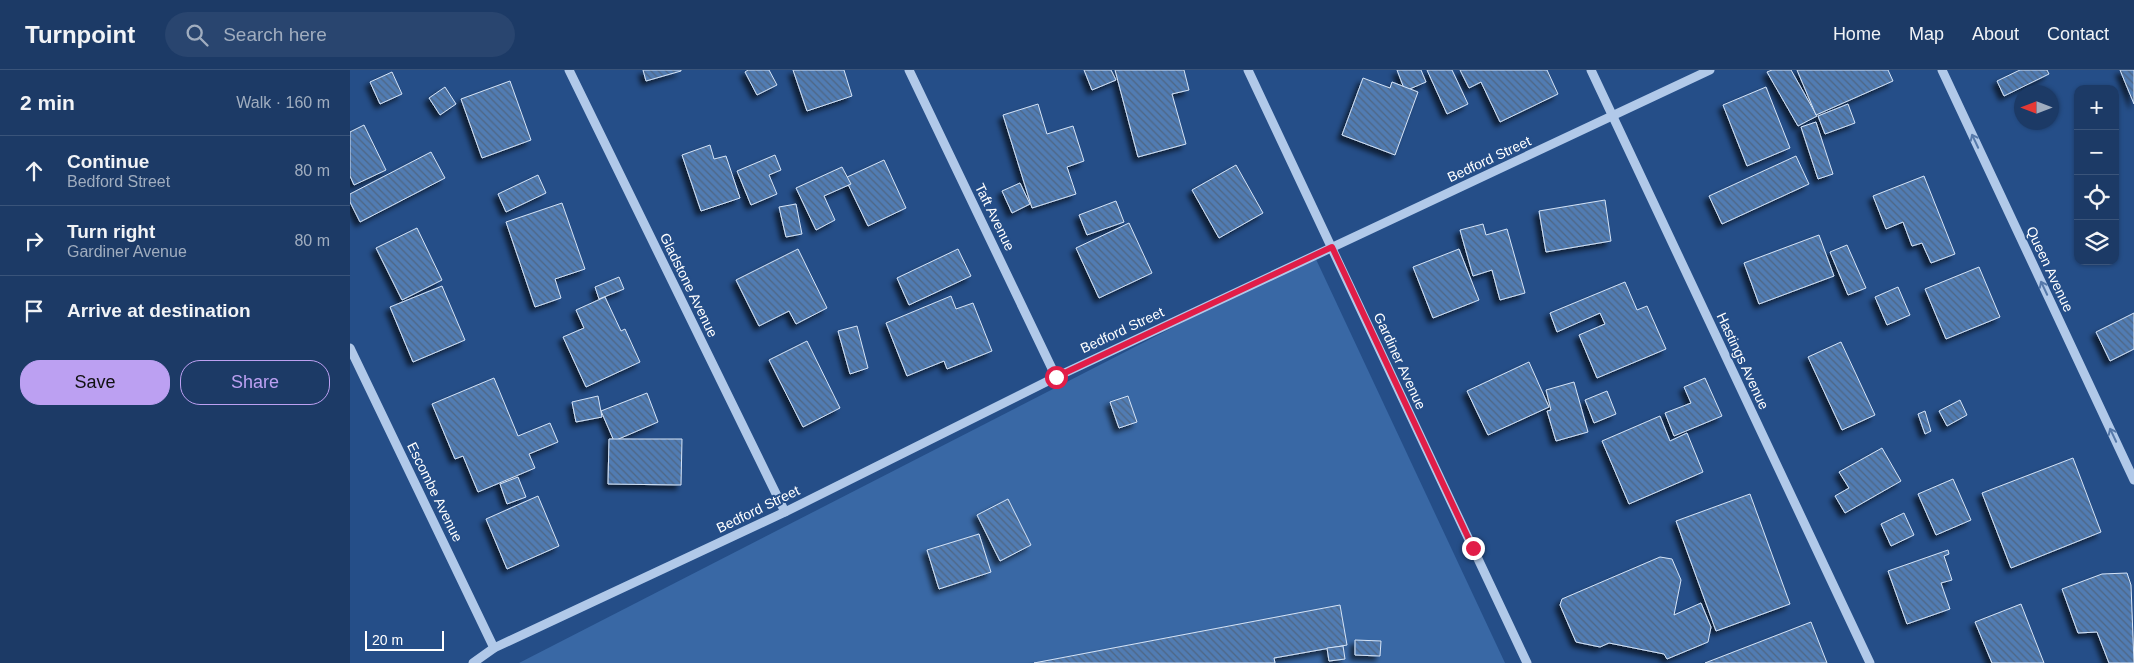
<!DOCTYPE html>
<html lang="en">
<head>
<meta charset="utf-8">
<style>
  :root { --surface:#1c3a66; --page:#29456f; --text:#f1f3f6; --muted:#a0adbf; --line:#3a547a; --accent:#bca0f2 }
  body { margin:0; font-family:Helvetica,sans-serif; background:var(--page); color:var(--text) }
  .controls { position:absolute; right:15px; top:15px; display:grid; overflow:hidden; border-radius:10px; box-shadow:0 1px 4px #0004 }
  .controls button { width:45px; height:45px; display:grid; place-items:center; padding:0; border:0; border-bottom:1px solid var(--line); background:var(--surface); color:var(--text); font:25px sans-serif }
  .compass { position:absolute; left:1664px; top:15px; width:45px; height:45px; border-radius:50%; background:var(--surface); box-shadow:0 1px 4px #0004; rotate:270deg }
  .scale { position:absolute; left:15px; bottom:12px; width:79px; box-sizing:border-box; padding-left:5px; border:2px solid #fff; border-top:0; font-size:14px; line-height:18px; white-space:nowrap; color:#fff; -webkit-text-stroke:4px #254e88; paint-order:stroke }
  .stop { position:absolute; width:15px; height:15px; margin:-11px; border:4px solid #e11d48; border-radius:50%; background:#fff }
  .stop.end { background:#e11d48; border-color:#fff; box-shadow:0 1px 5px #0008 }
  .list { margin:0; padding:0; list-style:none }
  h2 { display:flex; justify-content:space-between; align-items:center; height:65px; margin:0; padding:0 20px; font-size:21px }
  h2 small { font-size:16px; font-weight:400; color:var(--muted) }
  .list li { display:grid; grid-template-columns:32px 1fr auto; gap:15px; align-items:center; box-sizing:border-box; height:70px; padding:0 20px; border-top:1px solid var(--line) }
  .list b { display:block; font-size:19px; white-space:nowrap }
  .list p { margin:0; font-size:16px; white-space:nowrap; color:var(--muted) }
  .list em { font-size:16px; font-style:normal; color:var(--muted) }
  .actions { display:flex; gap:10px; padding:15px 20px }
  .actions a { flex:1; padding:11px 0; border:1px solid var(--accent); border-radius:20px; text-align:center; font-size:18px; color:var(--accent) }
  .actions .main { background:var(--accent); color:#111 }
  .icon { flex:none; width:28px; height:28px; fill:none; stroke:currentColor; stroke-width:2; stroke-linecap:round; stroke-linejoin:round }
  .map { position:relative; flex:none; width:1784px; height:593px; overflow:hidden }
  header { display:flex; align-items:center; gap:30px; box-sizing:border-box; height:70px; padding:0 25px; background:var(--surface); border-bottom:1px solid var(--line) }
  header strong { font-size:24px }
  nav { display:flex; gap:28px; margin-inline-start:auto; font-size:18px }
  .search { width:350px; height:45px; background:var(--page); display:flex; align-items:center; gap:12px; box-sizing:border-box; padding:0 18px; border-radius:28px; color:var(--muted); font-size:19px }
  main { display:flex }
  aside { flex:1; background:var(--surface) }
  .map>svg:first-child { display:block }
  .garden { fill:#3968a5 }
  .building { fill:url(#building-back-hatch); stroke:#d5e4f7; filter:url(#shadow) }
  .lines { fill:none; stroke-linecap:round; stroke-linejoin:round }
  .minor { stroke:#b1c9e9; stroke-width:9 }
  .oneway { stroke:#5679aa }
  .route { stroke:#e11d48; stroke-width:6 }
  .labels { text-anchor:middle; stroke-width:4; stroke-linejoin:round; paint-order:stroke }
  .street-label { font-size:14px; fill:#fff; stroke:#254e88 }
</style>
</head>
<body>
<header>
<strong>Turnpoint</strong>
<div class="search"><svg class="icon" aria-label="search" viewBox="0 0 24 24"><circle cx="10" cy="10" r="6"/><path d="M15 15l6 6"/></svg>Search here</div>
<nav><a>Home</a><a>Map</a><a>About</a><a>Contact</a></nav>
</header>
<main>
<aside>
<h2>2 min<small>Walk · 160 m</small></h2>
<ul class="list">
<li><svg class="icon" aria-label="ahead" viewBox="0 0 24 24"><path d="M12 20V5M6 11l6-6 6 6"/></svg><div><b>Continue</b><p>Bedford Street</p></div><em>80 m</em></li>
<li><svg class="icon" aria-label="right" viewBox="0 0 24 24"><path d="M7 20v-9h11M14 6l5 5-5 5"/></svg><div><b>Turn right</b><p>Gardiner Avenue</p></div><em>80 m</em></li>
<li><svg class="icon" aria-label="arrive" viewBox="0 0 24 24"><path d="M6 21V4h12l-3 4 3 4H6"/></svg><div><b>Arrive at destination</b></div></li>
</ul>
<div class="actions"><a class="main">Save</a><a>Share</a></div>
</aside>
<div class="map">
<svg width="1784" height="593" viewBox="0 0 1784 593">
  <defs>
    <pattern id="building-back-hatch" width="6" height="6" patternUnits="userSpaceOnUse" patternTransform="scale(1.25)"><rect width="6" height="6" fill="#517bb2"/><path d="M-1 5l2 2M0 0l6 6M5-1l2 2" fill="none" stroke="#4f6684"/></pattern>
    <filter id="shadow"><feDropShadow dx="-4.5" dy="4.5" stdDeviation="2.5" flood-color="#0009"/></filter>
  </defs>
  <rect width="100%" height="100%" fill="#254e88"/>
  <path class="garden" d="M964,185L1155,593H169Z"/>
  <g class="building">
    <path d="M293,0H331V1L296,11Z"/>
    <path d="M398,0H419L427,15L407,25L395,2Z"/>
    <path d="M443,0H494L502,26L457,41Z"/>
    <path d="M734,0H761L766,10L742,20Z"/>
    <path d="M765,0H834L839,20L822,24L836,74L788,87Z"/>
    <path d="M1047,0H1071L1076,12L1055,21Z"/>
    <path d="M1077,0H1102L1118,34L1097,44Z"/>
    <path d="M1110,0H1197L1208,24L1150,52L1131,12L1119,18Z"/>
    <path d="M1422,0H1441L1467,46L1448,56L1417,2Z"/>
    <path d="M1447,0H1538L1543,11L1466,45Z"/>
    <path d="M1670,0H1697L1699,4L1654,26L1647,11Z"/>
    <path d="M1770,0H1784V34Z"/>
    <path d="M42,2L52,24L30,34L20,12Z"/>
    <path d="M1013,8L1040,18L1042,12L1068,22L1045,85L992,65Z"/>
    <path d="M160,11L181,70L132,88L111,29Z"/>
    <path d="M95,17L106,34L90,45L79,28Z"/>
    <path d="M1416,17L1440,78L1397,96L1373,35Z"/>
    <path d="M688,34L697,64L723,56L734,91L717,97L726,124L682,138L653,45Z"/>
    <path d="M1498,34L1505,53L1475,64L1468,46Z"/>
    <path d="M1466,52L1483,104L1468,109L1451,57Z"/>
    <path d="M14,55L36,100L4,115L0,106V62Z"/>
    <path d="M360,75L364,89L376,86L390,128L351,141L332,85Z"/>
    <path d="M81,82L95,108L10,152L0,132V124Z"/>
    <path d="M425,85L431,100L419,105L427,124L401,135L387,101Z"/>
    <path d="M1446,86L1459,114L1372,154L1359,126Z"/>
    <path d="M534,90L556,138L518,156L495,108Z"/>
    <path d="M886,95L913,143L869,168L842,120Z"/>
    <path d="M492,97L501,114L474,126L485,150L466,160L446,118Z"/>
    <path d="M188,105L196,123L156,142L148,124Z"/>
    <path d="M1574,106L1605,184L1581,193L1572,173L1562,176L1553,152L1536,159L1523,126Z"/>
    <path d="M670,113L680,134L662,143L652,121Z"/>
    <path d="M1255,130L1261,171L1196,182L1189,141Z"/>
    <path d="M766,131L774,152L737,165L729,145Z"/>
    <path d="M212,133L235,199L205,209L211,228L185,237L156,152Z"/>
    <path d="M446,134L452,164L436,167L429,137Z"/>
    <path d="M779,153L802,203L749,228L726,178Z"/>
    <path d="M1133,154L1136,165L1157,159L1175,223L1150,230L1142,200L1123,206L1110,160Z"/>
    <path d="M67,158L92,210L52,230L26,178Z"/>
    <path d="M1469,165L1484,206L1409,234L1394,193Z"/>
    <path d="M1497,175L1516,218L1498,225L1480,182Z"/>
    <path d="M448,179L477,238L446,254L439,241L409,256L386,210Z"/>
    <path d="M608,179L621,206L559,235L547,208Z"/>
    <path d="M1109,179L1129,230L1083,248L1063,197Z"/>
    <path d="M1629,197L1650,247L1596,269L1575,219Z"/>
    <path d="M269,207L274,219L249,229L245,217Z"/>
    <path d="M1275,212L1287,240L1297,236L1316,279L1247,308L1229,265L1255,254L1250,243L1207,262L1200,243Z"/>
    <path d="M92,216L115,270L63,292L40,237Z"/>
    <path d="M1548,217L1560,245L1537,255L1525,227Z"/>
    <path d="M601,226L606,239L623,233L642,281L597,299L594,291L557,306L536,253Z"/>
    <path d="M255,227L271,261L275,259L290,292L236,317L213,267L234,258L226,240Z"/>
    <path d="M1784,243V279L1760,291L1746,262Z"/>
    <path d="M507,256L518,298L500,304L488,261Z"/>
    <path d="M457,271L490,338L453,357L419,290Z"/>
    <path d="M1491,272L1525,345L1492,360L1458,287Z"/>
    <path d="M1179,292L1199,337L1138,365L1117,321Z"/>
    <path d="M144,308L168,366L200,353L208,372L179,384L185,398L128,422L113,386L105,389L82,334Z"/>
    <path d="M1355,308L1372,346L1324,366L1315,343L1341,333L1334,317Z"/>
    <path d="M1224,312L1238,362L1206,371L1197,341L1201,340L1196,320Z"/>
    <path d="M1257,321L1266,344L1244,353L1235,330Z"/>
    <path d="M297,323L308,352L264,371L251,341Z"/>
    <path d="M248,326L252,347L226,352L222,332Z"/>
    <path d="M778,326L787,352L769,358L760,332Z"/>
    <path d="M1610,330L1617,345L1597,356L1589,341Z"/>
    <path d="M1575,341L1581,361L1575,364L1568,344Z"/>
    <path d="M1310,346L1320,371L1337,363L1353,402L1279,434L1252,371Z"/>
    <path d="M259,369H332L331,415L258,414Z"/>
    <path d="M1532,378L1551,411L1495,443L1485,426L1499,418L1489,402Z"/>
    <path d="M1723,388L1751,462L1661,498L1632,423Z"/>
    <path d="M168,407L176,427L157,434L150,414Z"/>
    <path d="M1603,409L1621,450L1586,465L1568,424Z"/>
    <path d="M1400,424L1440,534L1366,561L1326,451Z"/>
    <path d="M188,426L209,476L157,499L136,449Z"/>
    <path d="M658,429L681,475L650,491L627,445Z"/>
    <path d="M1554,443L1564,465L1541,476L1531,454Z"/>
    <path d="M629,464L641,502L589,519L577,480Z"/>
    <path d="M1598,480L1599,484L1594,486L1602,510L1591,513L1600,539L1557,554L1538,501Z"/>
    <path d="M1310,487L1322,489L1331,510L1324,545L1351,533L1361,557L1358,572L1317,589L1314,584L1259,573L1250,577L1226,572L1210,535L1212,529Z"/>
    <path d="M1777,503L1781,515L1784,593H1759L1747,562L1728,563L1712,519L1752,504Z"/>
    <path d="M1671,534L1694,593H1642L1625,552Z"/>
    <path d="M990,535L997,575L924,588L925,593H684Z"/>
    <path d="M1461,552L1477,593H1355Z"/>
    <path d="M1005,570L1031,571L1030,586L1005,585Z"/>
    <path d="M993,576L995,589L979,591L977,578Z"/>
  </g>
  <g class="lines">
    <g class="minor">
      <path d="M219,0L435,442"/>
      <path d="M559,0L706,307"/>
      <path d="M898,0L1177,593"/>
      <path d="M1241,0L1520,593"/>
      <path d="M1592,0L1784,410"/>
      <path d="M0,278L144,578"/>
      <path d="M123,593L144,578L435,442L706,307L1360,0"/>
    </g>
  </g>
  <defs><path id="oneway-shaft" d="M-6 0H5M1.5-3L5.5 0L1.5 3" fill="none" stroke-width="1.6" stroke-linecap="round" stroke-linejoin="round" transform="scale(1.25)"/></defs>
  <g class="oneway">
    <use href="#oneway-shaft" transform="translate(1625 71) rotate(-115)"/>
    <use href="#oneway-shaft" transform="translate(1694 218) rotate(-115)"/>
    <use href="#oneway-shaft" transform="translate(1763 365) rotate(-115)"/>
  </g>
  <g class="lines">
    <path class="route" d="M706,307L982,177L1123,478"/>
  </g>
  <g class="labels">
    <g class="street-label">
      <text transform="translate(1139 89) rotate(-25)" y="5">Bedford Street</text>
      <text transform="translate(645 147) rotate(64)" y="5">Taft Avenue</text>
      <text transform="translate(1700 199) rotate(65)" y="5">Queen Avenue</text>
      <text transform="translate(339 215) rotate(64)" y="5">Gladstone Avenue</text>
      <text transform="translate(772 260) rotate(-25)" y="5">Bedford Street</text>
      <text transform="translate(1050 291) rotate(65)" y="5">Gardiner Avenue</text>
      <text transform="translate(1393 291) rotate(65)" y="5">Hastings Avenue</text>
      <text transform="translate(85 422) rotate(64)" y="5">Escombe Avenue</text>
      <text transform="translate(408 439) rotate(-26)" y="5">Bedford Street</text>
    </g>
  </g>
</svg>
<div class="controls">
<button>+</button>
<button>−</button>
<button><svg class="icon" aria-label="locate" viewBox="0 0 24 24"><circle cx="12" cy="12" r="6"/><path d="M12 2v4M12 18v4M2 12h4M18 12h4"/></svg></button>
<button><svg class="icon" aria-label="layers" viewBox="0 0 24 24"><path d="M12 4l9 5-9 5-9-5zM3 14l9 5 9-5"/></svg></button>
</div>
<svg class="compass" viewBox="-18 -18 36 36"><path d="M0-13l5 13h-10z" fill="#e53935"/><path d="M0 13l5-13h-10z" fill="#a0adbf"/></svg>
<div class="scale">20 m</div>
<div class="stop" style="left:706px;top:307px"></div>
<div class="stop end" style="left:1123px;top:478px"></div>
</div>
</main>
</body>
</html>
